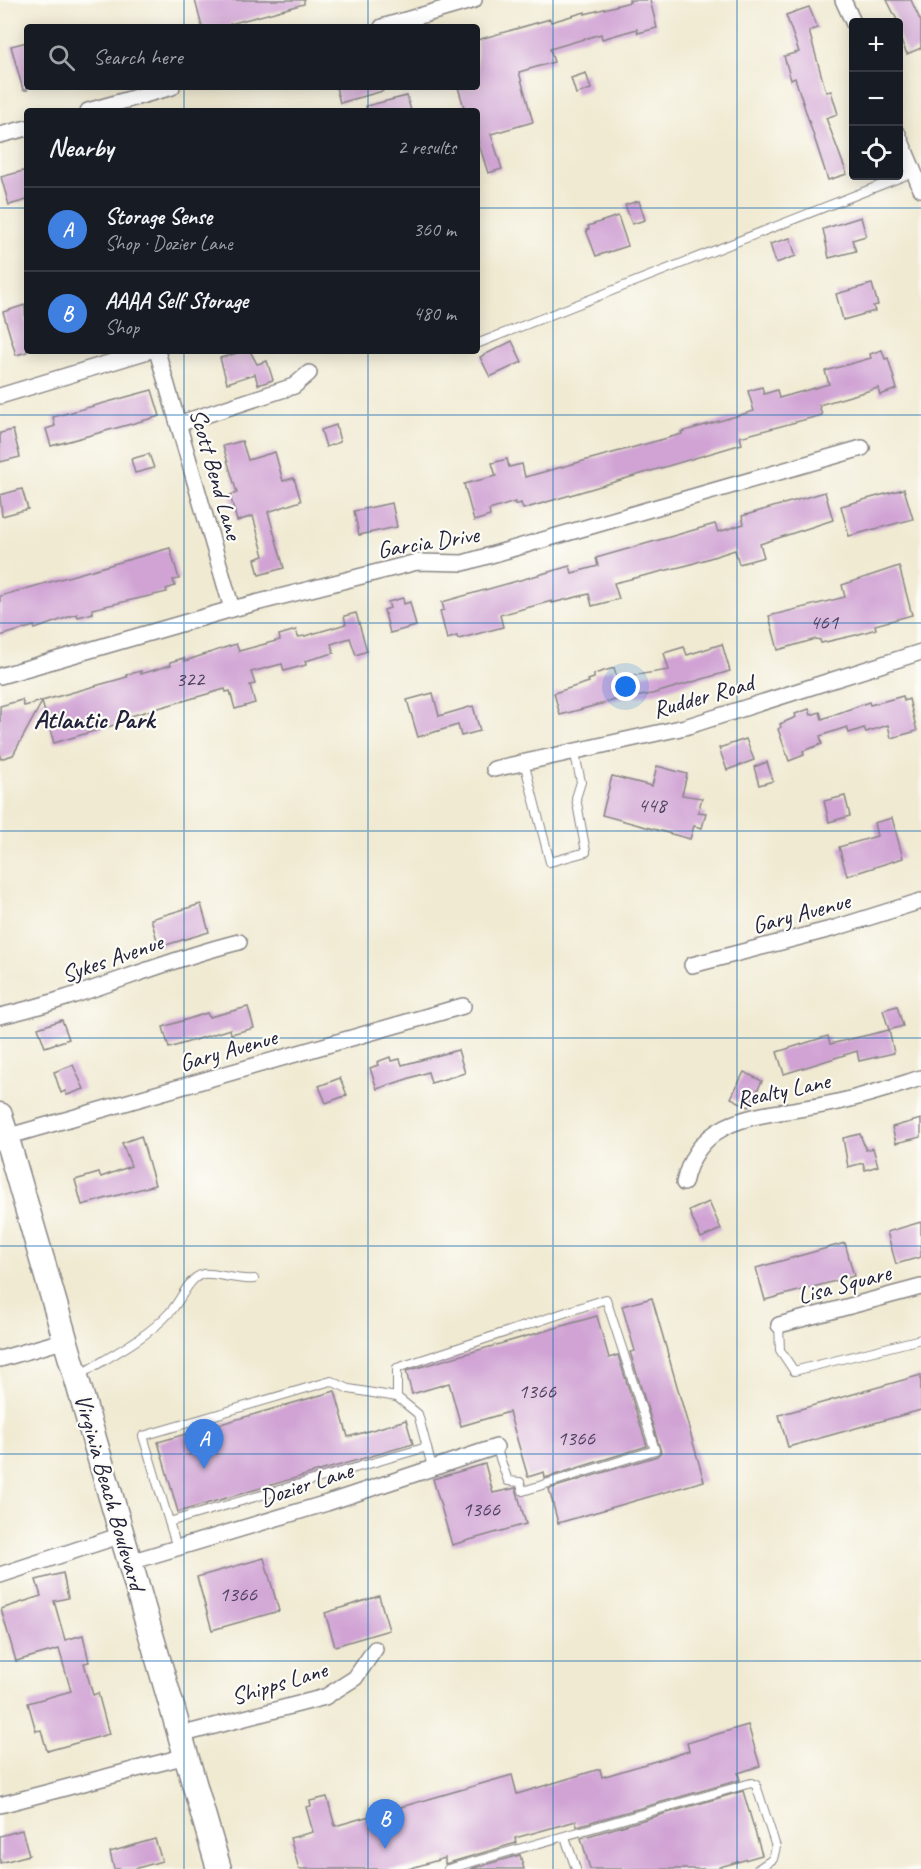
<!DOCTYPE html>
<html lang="en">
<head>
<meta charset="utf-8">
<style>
  :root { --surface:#171b24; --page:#20242c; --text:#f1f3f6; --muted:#9ea1a6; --line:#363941; --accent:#1f6fb2 }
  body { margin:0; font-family:Caveat,sans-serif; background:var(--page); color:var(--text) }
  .controls { position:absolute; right:18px; top:18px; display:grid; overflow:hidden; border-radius:6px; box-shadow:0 3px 15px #0003 }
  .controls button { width:54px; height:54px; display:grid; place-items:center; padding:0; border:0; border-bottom:2px solid var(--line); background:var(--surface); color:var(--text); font:30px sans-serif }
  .you { position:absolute; left:626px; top:687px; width:21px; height:21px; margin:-15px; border:4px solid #fff; border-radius:50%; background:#1a73e8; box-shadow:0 0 0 9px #1a73e833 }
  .badge { display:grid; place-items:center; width:39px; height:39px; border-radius:50%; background:var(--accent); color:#fff; font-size:20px; font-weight:700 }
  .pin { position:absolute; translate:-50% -50px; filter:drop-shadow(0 2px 3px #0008) }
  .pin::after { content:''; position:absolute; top:32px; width:21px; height:18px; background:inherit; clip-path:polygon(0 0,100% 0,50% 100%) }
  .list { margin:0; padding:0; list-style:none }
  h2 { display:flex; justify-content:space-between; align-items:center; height:78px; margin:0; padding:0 24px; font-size:26px }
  h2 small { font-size:20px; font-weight:400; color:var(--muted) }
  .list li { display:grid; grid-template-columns:39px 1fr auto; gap:18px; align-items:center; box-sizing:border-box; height:84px; padding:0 24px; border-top:2px solid var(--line) }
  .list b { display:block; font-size:22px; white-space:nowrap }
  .list p { margin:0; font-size:20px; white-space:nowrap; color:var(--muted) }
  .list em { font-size:20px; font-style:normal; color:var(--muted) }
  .icon { flex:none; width:33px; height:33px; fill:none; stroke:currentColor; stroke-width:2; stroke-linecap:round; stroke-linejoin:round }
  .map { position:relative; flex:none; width:921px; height:1869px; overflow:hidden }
  .search { position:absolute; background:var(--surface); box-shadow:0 3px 15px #0003; left:24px; top:24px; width:456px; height:66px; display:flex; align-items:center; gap:15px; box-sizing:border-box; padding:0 21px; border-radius:6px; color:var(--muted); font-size:22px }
  .panel { position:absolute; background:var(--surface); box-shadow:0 3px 15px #0003; left:24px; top:108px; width:456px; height:246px; border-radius:6px }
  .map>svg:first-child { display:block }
  .building { fill:#d0a3d4 }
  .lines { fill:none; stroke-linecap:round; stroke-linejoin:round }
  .service-casing { stroke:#898686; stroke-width:10 }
  .minor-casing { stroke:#898686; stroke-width:18 }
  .primary-casing { stroke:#898686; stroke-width:27 }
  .service { stroke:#fff; stroke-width:8 }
  .minor { stroke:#fff; stroke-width:15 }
  .primary { stroke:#fff; stroke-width:24 }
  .grid { fill:none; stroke:#1f6fb2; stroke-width:1.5; stroke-opacity:0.55 }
  .labels { text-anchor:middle; stroke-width:4.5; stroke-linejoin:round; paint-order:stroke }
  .number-label { font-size:21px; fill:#4e4261 }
  .street-label { font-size:24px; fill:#22223b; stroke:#fdfcf7 }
  .neighbourhood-label { font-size:26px; font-weight:bold; fill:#22223b; stroke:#fdfcf7 }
</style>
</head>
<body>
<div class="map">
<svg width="921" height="1869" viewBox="0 0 921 1869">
  <rect width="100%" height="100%" fill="#fdfcf7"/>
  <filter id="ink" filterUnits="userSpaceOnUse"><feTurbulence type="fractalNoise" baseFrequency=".0167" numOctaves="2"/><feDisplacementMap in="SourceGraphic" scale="12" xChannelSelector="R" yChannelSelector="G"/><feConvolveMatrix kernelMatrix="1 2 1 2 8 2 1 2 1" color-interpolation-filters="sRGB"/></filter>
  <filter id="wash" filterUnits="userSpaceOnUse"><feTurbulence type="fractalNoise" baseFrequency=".008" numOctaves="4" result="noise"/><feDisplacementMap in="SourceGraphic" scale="24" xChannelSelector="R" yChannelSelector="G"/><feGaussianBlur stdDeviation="1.35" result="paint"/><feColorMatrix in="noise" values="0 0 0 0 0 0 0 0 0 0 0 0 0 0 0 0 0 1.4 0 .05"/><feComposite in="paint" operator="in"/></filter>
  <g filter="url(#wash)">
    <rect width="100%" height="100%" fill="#f0ead2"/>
    <g id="blocks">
      <g class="building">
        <path d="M195,0H304V4L230,24L231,27H202Z"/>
        <path d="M629,0H650L657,28L638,33L637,29L602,39L601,34L550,49L554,62L519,72L533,122L491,134L502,169L488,173L477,138V111H465L458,87H477V40L550,19L551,22L585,12V14L630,2Z"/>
        <path d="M887,0H911L921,22V48L907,54L898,34V22Z"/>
        <path d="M809,7L818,28L809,31L826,92L831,91L838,114L826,118L847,174L828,180L795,78L791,80L784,56L799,52L786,15Z"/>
        <path d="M27,42V90H23L11,46Z"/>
        <path d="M586,73L591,89L576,94L571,78Z"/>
        <path d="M336,87H382L383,91L340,103Z"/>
        <path d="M407,96L411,111H367L366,106Z"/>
        <path d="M27,170V200L9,205L1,177Z"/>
        <path d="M639,201L645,220L632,224L625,205Z"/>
        <path d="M618,216L628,246L596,256L586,230L589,229L588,226Z"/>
        <path d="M861,217L866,236L852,240L856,251L829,258L823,229Z"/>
        <path d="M790,238L796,256L776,263L770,244Z"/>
        <path d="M872,284L878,305L873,306L875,311L843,320L836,294Z"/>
        <path d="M25,305L27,352L16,355L3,312Z"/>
        <path d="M512,341L522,362L490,377L480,357Z"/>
        <path d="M882,350L885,359L888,358L897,389L880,395L878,388L819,405L822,415L740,437L742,444L523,509L521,503L515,505V502L489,510L490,516L474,521L464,484L496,476L492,463L507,459L509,467L522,464L525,477L682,434L681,432L754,411L748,391L762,387L764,394L777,390L779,398L829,384L825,371L871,358L870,354Z"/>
        <path d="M244,351H250L257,364L267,361L273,380L258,385L255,374L227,383L220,358Z"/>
        <path d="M152,390L160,416L51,446L46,429L55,426L53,417Z"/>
        <path d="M336,425L340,442L326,447L321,430Z"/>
        <path d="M13,430L20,457L0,462V433Z"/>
        <path d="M242,441L248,460L275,452L283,481L294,478L301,501L268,512L284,568L259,575L255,559L264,556L253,516L237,521L230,495L237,493L223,446Z"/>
        <path d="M149,454L154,468L135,473L131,459Z"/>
        <path d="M22,489L28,509L2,516L0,495Z"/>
        <path d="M904,489L913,519L849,536L841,506Z"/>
        <path d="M825,492L833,520L760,544L764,557L739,564L735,550L688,565L614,583L619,599L592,606L589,594L552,603V601L500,615L503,627L458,639L457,636L447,639L440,611L444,610L442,602L570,566L572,573L598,566L596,558L715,524L718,532L744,524L742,516Z"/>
        <path d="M392,503L397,527L359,535L354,511Z"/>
        <path d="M170,548L179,579L173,580L175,586L166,589L167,592L92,609L93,613L78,617L77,614L35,629L34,626L0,636V596Z"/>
        <path d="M899,566L912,615L875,625L876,629L856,635L821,643L820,640L816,639L778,650L769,616L845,597L842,585Z"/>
        <path d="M403,598L404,604L410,602L416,626L390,633L384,610L390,608L388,602Z"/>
        <path d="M356,613L367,651L356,655L350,638L331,644L334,653L305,661L306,665L284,671L282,664L251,672L255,684L250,685L255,703L235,709L230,691L226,692L225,689L120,719L121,723L54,743L42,702L13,755L0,759V706L22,700L24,706L127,677L126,675L141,671V674L171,665L170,662L184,658L185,661L236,644L239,651L280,640L279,635L296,630L298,637L305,636L346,624L344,616Z"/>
        <path d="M722,644L730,671L652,694L634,697V695L560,715L554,693L589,682L588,680L594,678V674L614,668L617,678L669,670L664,653L684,647L687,655Z"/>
        <path d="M433,693L439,716L473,706L480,731L461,736L458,725L418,737L407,700Z"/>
        <path d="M903,696L904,701L909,699L917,731L891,738L888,725L866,732L864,728L849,733L847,727L820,736L822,744L803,751L804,755L789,761L778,729L781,727L780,724L796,717L795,714L809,709L811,715L820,712L822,719L869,702L870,705Z"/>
        <path d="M746,739L754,760L727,770L719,748Z"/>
        <path d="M767,762L773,781L759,785L754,767Z"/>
        <path d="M657,766L687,774L682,795L702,798L698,812L706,813L702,828L694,826L690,839L602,815L612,776L652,786Z"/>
        <path d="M845,796L850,816L829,822L824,801Z"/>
        <path d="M892,818L903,858L847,876L839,847L877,836L874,823Z"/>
        <path d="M201,904L209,932L159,947L151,919Z"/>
        <path d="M897,1006L903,1026L889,1030L883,1010Z"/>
        <path d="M248,1007L254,1028L231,1034L230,1029L169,1048L163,1027L207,1013L209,1017Z"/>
        <path d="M62,1020L69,1039L45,1047L38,1028Z"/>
        <path d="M889,1030L894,1053L859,1061L857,1051L784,1074L777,1052L828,1036L830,1044Z"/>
        <path d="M458,1050L465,1073L431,1083L428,1072L377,1089L370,1068L378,1065L377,1062L390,1057L391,1061L400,1059L402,1065Z"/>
        <path d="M73,1065L84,1089L67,1095L65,1091L61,1093L54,1072Z"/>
        <path d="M744,1072L762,1081L749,1107L731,1098Z"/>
        <path d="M340,1078L347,1095L326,1103L319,1086Z"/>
        <path d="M921,1119V1137L896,1143L892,1127Z"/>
        <path d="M860,1134L866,1150L873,1148L878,1166L865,1170L863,1163L848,1167L843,1138Z"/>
        <path d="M141,1136L155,1185L82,1205L75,1180L99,1173L101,1177L131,1166L122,1143Z"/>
        <path d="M709,1202L721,1229L701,1238L689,1211Z"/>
        <path d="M921,1222V1257L896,1264L887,1232Z"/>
        <path d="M845,1243L854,1276L765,1300L756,1268Z"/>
        <path d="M652,1298L704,1481L558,1523L549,1489L657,1456L661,1452L630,1352L635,1351L622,1306Z"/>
        <path d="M597,1316L609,1358L618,1355L647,1446L545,1478L544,1472L528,1477L509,1412L461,1426L449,1383L412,1394L406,1371Z"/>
        <path d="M921,1375V1410L788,1447L779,1415Z"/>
        <path d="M335,1391L348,1437L406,1420L413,1444L178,1512L158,1442Z"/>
        <path d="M485,1464L493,1493L516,1488L526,1524L452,1545L433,1479Z"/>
        <path d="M264,1558L279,1611L212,1630L197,1577Z"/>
        <path d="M63,1573L68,1598L54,1601L65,1640L83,1635L89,1662L84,1663L93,1695L98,1693L109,1734L47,1751L41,1730L36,1731L28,1703L71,1691L59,1649L16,1661L1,1609L41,1596L36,1580Z"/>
        <path d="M379,1596L389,1630L335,1646L325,1613Z"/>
        <path d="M748,1725L760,1766L738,1773L740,1780L577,1826L576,1821L515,1838L516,1843L445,1864V1858L408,1869H299L290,1838L313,1832L306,1807L311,1806L310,1801L327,1797L335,1826L512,1775L517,1794L600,1769L602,1777L689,1751L687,1743Z"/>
        <path d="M743,1791L762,1855L713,1869H590L581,1838Z"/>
        <path d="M22,1830L29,1855L0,1863V1836Z"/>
        <path d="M155,1839L162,1861L134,1869H114L110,1852Z"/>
        <path d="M520,1855L524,1869H470Z"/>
      </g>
    </g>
  </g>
  <g filter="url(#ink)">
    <use href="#blocks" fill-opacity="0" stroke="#898686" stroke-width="1.5"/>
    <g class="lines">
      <defs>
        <g id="service">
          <path d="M479,343L914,172"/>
          <path d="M524,762L550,862L586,852L576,798L581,782L574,750"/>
          <path d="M779,1325L780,1350L794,1371L921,1339"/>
          <path d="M78,1376C108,1357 146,1339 170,1312C181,1301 188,1278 203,1274C214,1272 237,1281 254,1279"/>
          <path d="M432,1467L418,1414L397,1397V1368L606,1299L655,1450L523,1491L520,1482L508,1481L496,1447"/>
          <path d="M169,1522L427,1447"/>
          <path d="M177,1548L143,1436L331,1381L349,1389L397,1397"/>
          <path d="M565,1837L576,1869"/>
          <path d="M448,1869L751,1783L756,1785L776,1847L773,1859L758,1869"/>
        </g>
        <g id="minor">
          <path d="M843,0L854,24"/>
          <path d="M382,27L474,0"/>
          <path d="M88,111L172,87"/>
          <path d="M898,134L921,189"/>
          <path d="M0,135L27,128"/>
          <path d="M157,351L232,609"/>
          <path d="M0,396L148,351"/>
          <path d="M178,424L294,386L309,373"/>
          <path d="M0,676L232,609L417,562L463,563L862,448"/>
          <path d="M494,769L685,727L921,652"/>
          <path d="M692,965L835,928L921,901"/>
          <path d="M0,1016C82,998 157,962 239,942"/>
          <path d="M6,1137L463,1006"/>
          <path d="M684,1183C700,1108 773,1117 833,1103C862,1097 892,1087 921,1078"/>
          <path d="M779,1325L921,1287"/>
          <path d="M0,1359L66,1340"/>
          <path d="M130,1562L327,1503L496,1447"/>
          <path d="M0,1575L122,1535"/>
          <path d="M180,1735L325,1697L355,1678L375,1649"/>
          <path d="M0,1805L186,1756"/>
        </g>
        <path id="primary" d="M0,1115L219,1869"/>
      </defs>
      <use href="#service" class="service-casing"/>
      <use href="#minor" class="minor-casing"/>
      <use href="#primary" class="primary-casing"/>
      <use href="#service" class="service"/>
      <use href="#minor" class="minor"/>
      <use href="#primary" class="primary"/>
    </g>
  </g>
  <path class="grid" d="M184,0V27M368,0V27M553,0V1869M737,0V1869M184,87V111M368,87V111M0,208H27M477,208H921M184,351V1869M368,351V1869M0,415H921M0,623H921M0,831H921M0,1038H921M0,1246H921M0,1454H921M0,1661H921"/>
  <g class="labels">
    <g class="number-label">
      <text x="824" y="629">461</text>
      <text x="190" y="686">322</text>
      <text x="652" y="812">448</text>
      <text x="537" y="1398">1366</text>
      <text x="576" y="1445">1366</text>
      <text x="481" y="1516">1366</text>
      <text x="238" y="1601">1366</text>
    </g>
    <g class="street-label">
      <text transform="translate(216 474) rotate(74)" y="8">Scott Bend Lane</text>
      <text transform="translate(428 542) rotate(-9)" y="8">Garcia Drive</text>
      <text transform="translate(703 696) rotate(-16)" y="8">Rudder Road</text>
      <text transform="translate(801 913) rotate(-15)" y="8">Gary Avenue</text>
      <text transform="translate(112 958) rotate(-19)" y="8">Sykes Avenue</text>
      <text transform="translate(228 1050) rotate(-16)" y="8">Gary Avenue</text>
      <text transform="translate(783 1090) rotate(-12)" y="8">Realty Lane</text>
      <text transform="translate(844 1284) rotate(-15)" y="8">Lisa Square</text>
      <text transform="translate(306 1484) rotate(-18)" y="8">Dozier Lane</text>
      <text transform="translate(110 1492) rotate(74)" y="8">Virginia Beach Boulevard</text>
      <text transform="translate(279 1683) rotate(-17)" y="8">Shipps Lane</text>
    </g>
    <g class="neighbourhood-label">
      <text x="94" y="728">Atlantic Park</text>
    </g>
  </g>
</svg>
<div class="controls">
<button>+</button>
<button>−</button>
<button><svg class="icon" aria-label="locate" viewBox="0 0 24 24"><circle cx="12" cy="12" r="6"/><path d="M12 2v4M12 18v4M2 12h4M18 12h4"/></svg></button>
</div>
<div class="you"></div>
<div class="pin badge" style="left:204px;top:1469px;background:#3f7fe0">A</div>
<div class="pin badge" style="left:385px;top:1849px;background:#3f7fe0">B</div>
<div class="search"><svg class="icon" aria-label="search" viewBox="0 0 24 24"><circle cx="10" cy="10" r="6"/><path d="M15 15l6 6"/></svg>Search here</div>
<section class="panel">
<h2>Nearby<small>2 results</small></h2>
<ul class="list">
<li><span class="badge" style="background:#3f7fe0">A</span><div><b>Storage Sense</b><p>Shop · Dozier Lane</p></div><em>360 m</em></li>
<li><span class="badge" style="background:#3f7fe0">B</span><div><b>AAAA Self Storage</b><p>Shop</p></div><em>480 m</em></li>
</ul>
</section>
</div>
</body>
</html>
